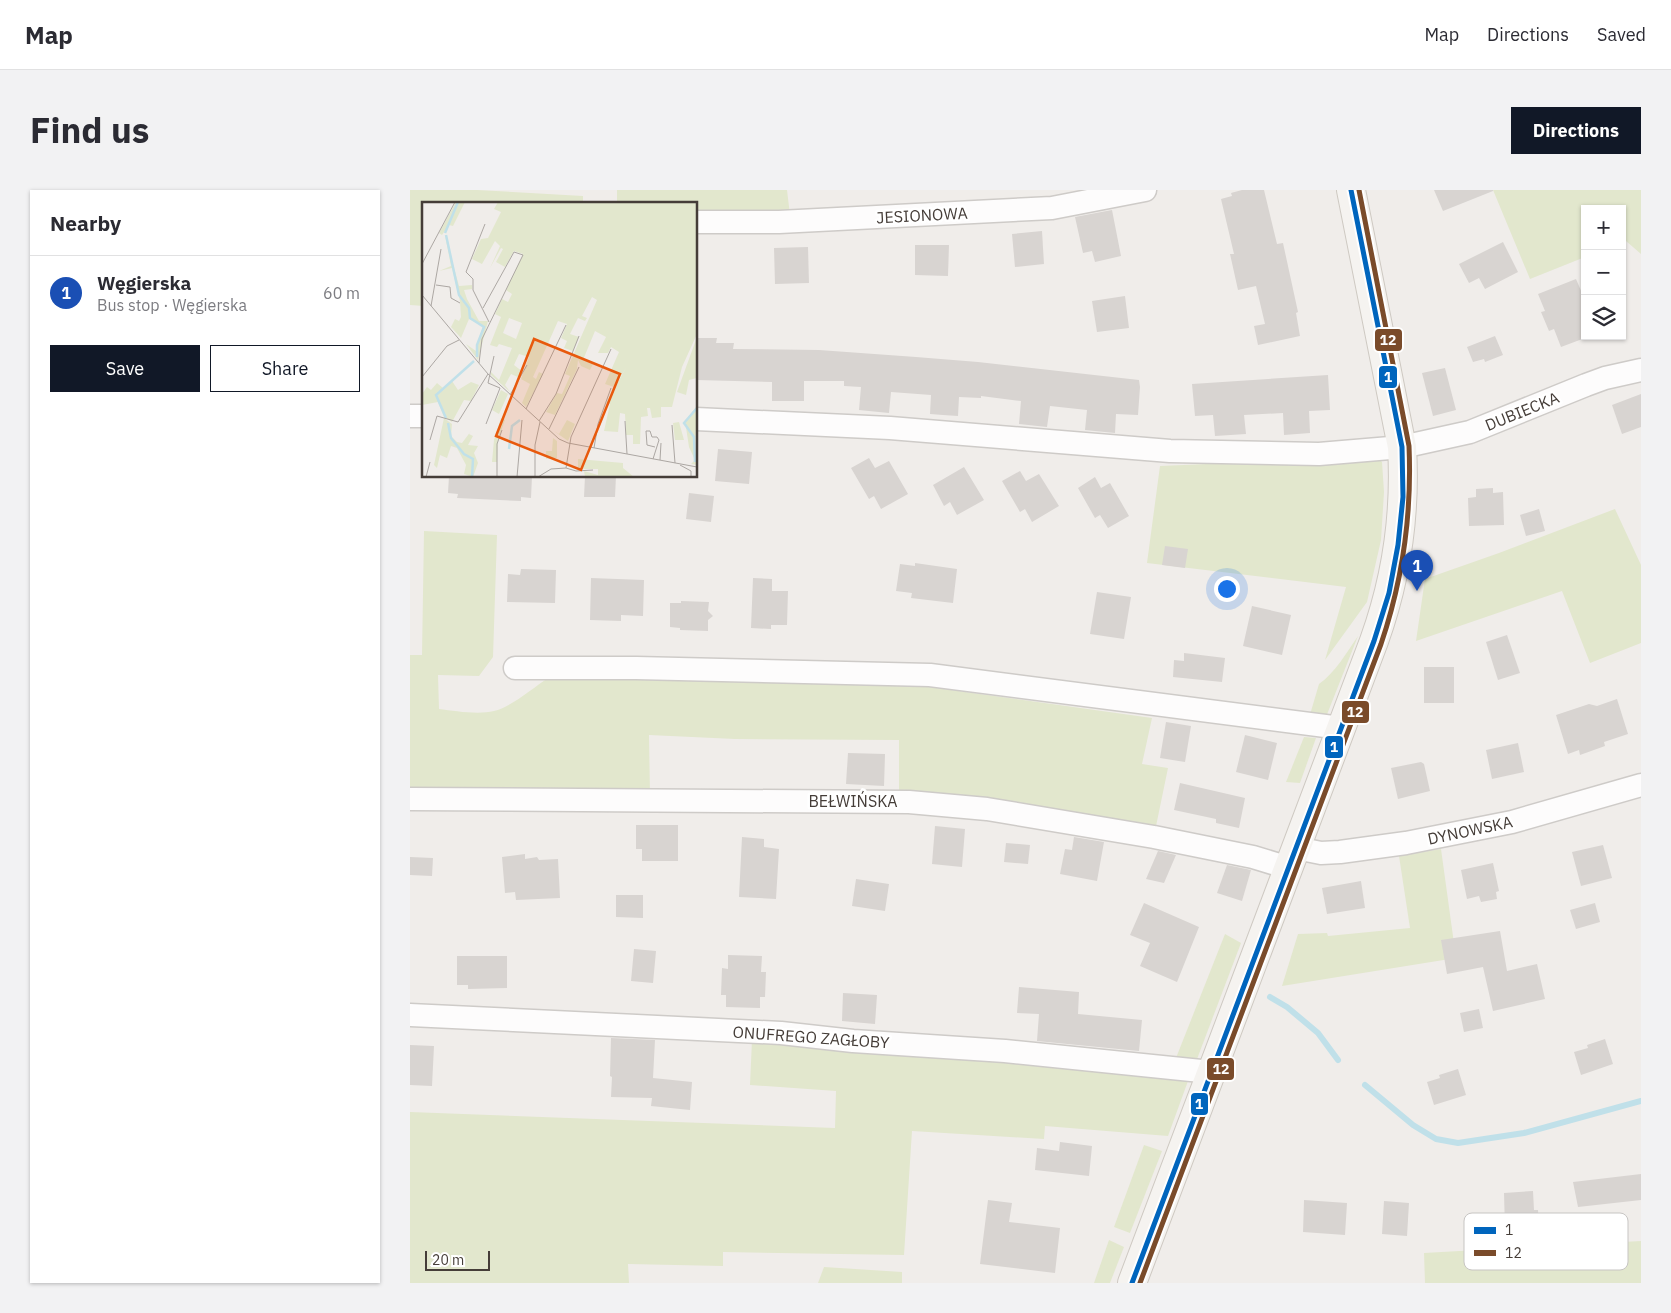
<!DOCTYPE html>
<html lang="en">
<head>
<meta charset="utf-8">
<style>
  :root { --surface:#fff; --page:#f2f2f3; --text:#2b2b33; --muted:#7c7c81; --line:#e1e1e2; --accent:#111827 }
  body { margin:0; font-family:"IBM Plex Sans",sans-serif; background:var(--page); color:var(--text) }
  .controls { position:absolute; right:15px; top:15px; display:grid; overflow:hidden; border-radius:0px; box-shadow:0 1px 4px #0004 }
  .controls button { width:45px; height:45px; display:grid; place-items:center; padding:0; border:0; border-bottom:1px solid var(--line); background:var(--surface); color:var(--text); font:25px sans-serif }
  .scale { position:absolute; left:15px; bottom:12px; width:65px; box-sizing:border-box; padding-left:5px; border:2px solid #453d38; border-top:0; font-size:14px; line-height:18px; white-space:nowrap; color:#453d38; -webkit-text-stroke:4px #fff; paint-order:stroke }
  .you { position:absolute; left:816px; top:398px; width:18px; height:18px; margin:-12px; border:4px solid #fff; border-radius:50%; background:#1a73e8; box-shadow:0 0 0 8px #1a73e833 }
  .badge { display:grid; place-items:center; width:32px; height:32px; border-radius:50%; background:var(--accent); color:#fff; font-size:16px; font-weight:700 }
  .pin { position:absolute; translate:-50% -41px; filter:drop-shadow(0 1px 2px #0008) }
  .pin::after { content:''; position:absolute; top:26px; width:18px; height:15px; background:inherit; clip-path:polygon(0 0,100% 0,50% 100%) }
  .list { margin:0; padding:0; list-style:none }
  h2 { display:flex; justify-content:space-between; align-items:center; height:65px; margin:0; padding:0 20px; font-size:21px }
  h2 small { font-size:16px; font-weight:400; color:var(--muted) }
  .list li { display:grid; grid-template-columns:32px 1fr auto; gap:15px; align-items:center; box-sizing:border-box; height:75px; padding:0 20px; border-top:1px solid var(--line) }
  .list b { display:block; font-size:19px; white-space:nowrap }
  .list p { margin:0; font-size:16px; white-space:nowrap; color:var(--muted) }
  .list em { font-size:16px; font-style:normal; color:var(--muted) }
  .actions { display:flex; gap:10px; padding:15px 20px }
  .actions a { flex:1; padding:11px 0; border:1px solid var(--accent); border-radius:0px; text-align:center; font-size:18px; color:var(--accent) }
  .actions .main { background:var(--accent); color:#fff }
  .icon { flex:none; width:28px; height:28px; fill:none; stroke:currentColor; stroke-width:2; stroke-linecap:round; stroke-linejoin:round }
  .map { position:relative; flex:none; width:1231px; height:1093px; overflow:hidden; border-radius:0px }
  header { display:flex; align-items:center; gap:30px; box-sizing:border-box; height:70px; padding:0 25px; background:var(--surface); border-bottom:1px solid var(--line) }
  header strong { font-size:24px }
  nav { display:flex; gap:28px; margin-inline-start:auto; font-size:18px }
  .intro { display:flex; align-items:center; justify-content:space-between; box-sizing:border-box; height:120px; padding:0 30px }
  h1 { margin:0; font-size:35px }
  .button { padding:12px 22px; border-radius:0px; background:var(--accent); color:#fff; font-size:18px; font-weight:700 }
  main { display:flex; gap:30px; padding:0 30px }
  aside { flex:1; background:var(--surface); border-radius:0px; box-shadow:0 1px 4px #0004 }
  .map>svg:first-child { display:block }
  .green { fill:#e2e7cd }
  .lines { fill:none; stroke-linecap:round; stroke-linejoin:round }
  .stream { stroke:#c0e0e9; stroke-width:6 }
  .building { fill:#d8d4d1 }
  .minor-casing { stroke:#cecbc8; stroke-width:25 }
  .secondary-casing { stroke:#cec9c2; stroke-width:30 }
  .minor { stroke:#fdfcfc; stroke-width:22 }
  .secondary { stroke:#f5f3f0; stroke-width:28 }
  .bus-1-casing { stroke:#fff; stroke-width:9 }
  .bus-2-casing { stroke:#fff; stroke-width:9 }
  .bus-1 { stroke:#0065bd; stroke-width:5 }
  .bus-2 { stroke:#7a4b2a; stroke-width:5 }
  .labels { text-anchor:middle; stroke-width:5; stroke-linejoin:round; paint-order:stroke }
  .street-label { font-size:16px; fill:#453d38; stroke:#fff }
  .inset-river { fill:none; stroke:#c0e0e9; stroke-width:2.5 }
  .inset-road { fill:none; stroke:#aca7a3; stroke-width:1 }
  .view { fill:#e8590c; fill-opacity:0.15; stroke:#e8590c; stroke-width:2.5 }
  .inset-edge { fill:none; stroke:#453d38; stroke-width:2.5 }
  .key { fill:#fff; stroke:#c7c5c3; stroke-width:1 }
  .key-label { font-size:14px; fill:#453d38 }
  .line-badge { stroke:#fff; stroke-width:2 }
  .badge-label { font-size:14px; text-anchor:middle; font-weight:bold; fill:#fff }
</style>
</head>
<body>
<header>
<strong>Map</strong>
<nav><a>Map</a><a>Directions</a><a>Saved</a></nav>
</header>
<div class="intro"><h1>Find us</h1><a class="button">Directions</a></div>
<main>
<aside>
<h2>Nearby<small></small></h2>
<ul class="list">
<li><span class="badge" style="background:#1a4fb4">1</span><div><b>Węgierska</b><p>Bus stop · Węgierska</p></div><em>60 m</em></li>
</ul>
<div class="actions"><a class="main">Save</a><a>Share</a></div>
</aside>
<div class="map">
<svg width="1231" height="1093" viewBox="0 0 1231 1093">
  <rect width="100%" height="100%" fill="#f0edea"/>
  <g class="green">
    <path d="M0,0H67L173,6V14H14V116L0,115Z"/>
    <path d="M207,0H377L380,25L286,24V14H207Z"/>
    <path d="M1083,0H1231V64L1216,51L1212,52V19H1175V67L1120,89Z"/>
    <path d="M938,268L969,269L972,272L974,302L971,350L957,412L915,470L936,397L737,373L750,276Z"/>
    <path d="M1205,319L1231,375V453L1180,473L1152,401L1006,451L1015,389L1089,363Z"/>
    <path d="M14,341L87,345L83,467L69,486L28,485L29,519C45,521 68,525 84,521C101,517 123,498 138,488L512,496L742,528L732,574L758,578L745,641L489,605V550L325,549L239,545L240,605L0,603V465H12Z"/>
    <path d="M948,446L914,532L899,528L909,494C925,483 937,462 948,446Z"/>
    <path d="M894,547L906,548L890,593L876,592Z"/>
    <path d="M1031,659L1046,768L872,796L888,744L917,743L918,746L1000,738L989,666Z"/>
    <path d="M815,744L831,753L784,877L764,873Z"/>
    <path d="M342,850L758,885L778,891L758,946L635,936L634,949L502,941L494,1065L313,1062V1076L218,1074L219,1093H0V922L425,938L426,901L340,895Z"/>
    <path d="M734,955L752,961L720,1043L704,1037Z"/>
    <path d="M699,1050L714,1057L700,1093H684Z"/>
    <path d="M1231,1051V1093H1015L1014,1063Z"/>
    <path d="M414,1077L492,1082V1093H408Z"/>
  </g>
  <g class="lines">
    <g class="stream">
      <path d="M860,807L877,817L908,843L928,870"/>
      <path d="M955,895L1003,935L1026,949L1048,953L1114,943L1231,911"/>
    </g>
  </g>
  <g class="building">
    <path d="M832,0H854L867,54L873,53L888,122L886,123L890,146L848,155L844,136L855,134L846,96L828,100L820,64H824L811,9L822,6L821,3Z"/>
    <path d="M1024,0H1083V1L1033,21Z"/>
    <path d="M702,20L711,66L685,72L682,61L673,63L665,27Z"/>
    <path d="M632,41L634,74L605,77L602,44Z"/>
    <path d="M1093,52L1108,82L1075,99L1069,88L1059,93L1049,74Z"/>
    <path d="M505,55H539L538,86L505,85Z"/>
    <path d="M398,57L399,93L365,94L364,58Z"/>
    <path d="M1166,89L1175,110V148L1151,157L1144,139L1139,141L1131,122L1135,121L1128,104Z"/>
    <path d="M715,106L719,138L687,142L682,111Z"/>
    <path d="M1085,146L1093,165L1075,172L1074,169L1063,172L1057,157Z"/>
    <path d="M286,148H307L306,153H324L323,159L409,160L506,167L568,172L729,190L730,197L728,225L706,224L705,243L675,240L677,220L640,216L637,237L609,234L611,211L571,206V208L549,207L548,226L533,225L520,224L521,205L481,202L479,223L449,220L451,197L434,196V191H394V211H362V192L286,190Z"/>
    <path d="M1035,178L1046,220L1023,226L1012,183Z"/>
    <path d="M918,185L920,220L899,221L900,243L874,245L873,223L834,225L836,244L805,246L803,225L785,226L782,194Z"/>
    <path d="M1231,204V237L1212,244L1202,215Z"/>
    <path d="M308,259L342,262L339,294L305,291Z"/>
    <path d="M459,268L465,278L479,271L498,304L471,319L464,306L459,309L441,278Z"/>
    <path d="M554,277L574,310L547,325L540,312L534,316L523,295Z"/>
    <path d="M610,281L616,291L629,284L649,316L622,332L615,319L610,322L592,291Z"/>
    <path d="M39,286H122L121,308L111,307V311L47,308L48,304L38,303Z"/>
    <path d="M175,286H206L205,307H174Z"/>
    <path d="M685,287L691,298L700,293L719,326L698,338L690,325L685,328L668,298Z"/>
    <path d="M1083,298V303L1093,302L1094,335L1059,336L1058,308L1066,307V299Z"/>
    <path d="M279,303L304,306L301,332L276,329Z"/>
    <path d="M1129,319L1135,341L1116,346L1110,325Z"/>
    <path d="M755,356L778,359L775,378L752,375Z"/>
    <path d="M505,373L547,379L543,413L501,408L502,403L486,401L490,374L505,376Z"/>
    <path d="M111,379L146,380L145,413L97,412L98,384L110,385Z"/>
    <path d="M181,388L234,390L233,426L211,425V431L180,430Z"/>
    <path d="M343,388L362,389V401H378L377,435H361V439L341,438Z"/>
    <path d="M687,402L721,407L714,449L680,444Z"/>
    <path d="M271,411L299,412L298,421L303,426L298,430V441L270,440V438L260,437V413H271Z"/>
    <path d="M842,416L881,425L872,465L833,456Z"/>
    <path d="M1097,445L1110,483L1088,490L1076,452Z"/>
    <path d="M774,463L815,468L812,492L763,487L764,470L774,471Z"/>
    <rect x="1014" y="477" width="30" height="36"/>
    <path d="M1207,509L1218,544L1194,552L1195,556L1170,565L1169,560L1158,564L1146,525L1179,514L1187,516Z"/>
    <path d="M756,532L781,536L775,572L750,568Z"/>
    <path d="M835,545L867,553L858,590L826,582Z"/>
    <path d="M1108,553L1114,582L1082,589L1076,560Z"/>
    <path d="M438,563L475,564L474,596L436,594Z"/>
    <path d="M1011,572L1014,574L1020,601L988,609L981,578Z"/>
    <path d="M770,593L835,608L829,638L806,633V629L764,620Z"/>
    <path d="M226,635H268V671H232V659H226Z"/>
    <path d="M525,636L555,639L552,677L522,674Z"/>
    <path d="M332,647L354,649V657L369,659L366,709L329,707Z"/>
    <path d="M664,647L694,652L687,691L650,684L655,659L662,660Z"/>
    <path d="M596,653L620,655L618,674L594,672Z"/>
    <path d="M1193,655L1202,688L1171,696L1162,662Z"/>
    <path d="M748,661L766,665L754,693L736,689Z"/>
    <path d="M115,664V669L127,667L129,670L148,669L150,708L106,710L105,702L95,703L92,667Z"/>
    <path d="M0,667L23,668L22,686L0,685Z"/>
    <path d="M1083,673L1089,701L1086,702L1087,709L1071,712L1069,706L1057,709L1051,680Z"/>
    <path d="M817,675L841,680L832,711L807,703Z"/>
    <path d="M446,689L479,694L475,721L442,716Z"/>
    <path d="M951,691L955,718L917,724L912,698Z"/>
    <path d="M206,705H233V728L206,727Z"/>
    <path d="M734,713L789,737L767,792L730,776L740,753L720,745Z"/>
    <path d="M1185,713L1190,732L1166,739L1160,720Z"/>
    <path d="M1090,741L1097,781L1127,774L1135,809L1083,821L1073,777L1037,784L1031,750Z"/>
    <path d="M224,759L246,761L243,793L221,791Z"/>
    <path d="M318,765L352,766L351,782H356L355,807H350V818L316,817V805H311L312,778L318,779Z"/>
    <path d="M47,766H97V798L58,799V795H47Z"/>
    <path d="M609,797L669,802L668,824L732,830L729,861L627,851L629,824L607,823Z"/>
    <path d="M433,803L467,805L465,834L432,831Z"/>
    <path d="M1069,819L1073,838L1054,842L1050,823Z"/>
    <path d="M201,848L245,850L243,888L282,892L280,920L241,916L242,908L201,907L202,887L200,886Z"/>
    <path d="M1195,849L1203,874L1171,885L1164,862L1178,858L1177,855Z"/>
    <path d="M0,855L24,856L22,896L0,895Z"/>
    <path d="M1048,879L1056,905L1024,915L1017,892L1030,888L1029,885Z"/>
    <path d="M650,952L682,956L679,986L625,980L627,958L649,961Z"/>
    <path d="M1231,984V1010L1168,1017L1163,992Z"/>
    <path d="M1123,1001L1124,1020H1128L1129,1038L1095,1039L1094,1003Z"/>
    <path d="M578,1010L602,1013L599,1032L650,1038L645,1083L570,1074Z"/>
    <path d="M894,1010L937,1013L935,1045L893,1042Z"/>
    <path d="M974,1011L999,1013L997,1046L972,1044Z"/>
  </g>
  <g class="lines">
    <defs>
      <g id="minor">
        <path d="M286,32H369L642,18L735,0"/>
        <path d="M0,226H14"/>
        <path d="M286,229L480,238L760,261L909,264L992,257L1060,242L1176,195L1195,188L1231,180"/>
        <path d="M105,478H226L520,485L931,538"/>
        <path d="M0,609L499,612L577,619L744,647L843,667L879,678"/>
        <path d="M886,658L911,663L930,662L996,653L1102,632L1231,595"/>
        <path d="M0,825L371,843L443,851L595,861L801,882"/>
      </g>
      <path id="secondary" d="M722,1093L964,451C987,387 996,324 992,257L941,0"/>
    </defs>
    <use href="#minor" class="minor-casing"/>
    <use href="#secondary" class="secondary-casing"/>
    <use href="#minor" class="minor"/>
    <use href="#secondary" class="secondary"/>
    <defs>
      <path id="bus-1" d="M722,1093L964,451L979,403L988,355L993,307L992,257L941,0"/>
      <path id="bus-2" d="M730,1093L971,454C993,389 1002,324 999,256L949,0"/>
    </defs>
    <use href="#bus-1" class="bus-1-casing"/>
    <use href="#bus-2" class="bus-2-casing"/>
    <use href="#bus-1" class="bus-1"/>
    <use href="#bus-2" class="bus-2"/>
  </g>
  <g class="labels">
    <g class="street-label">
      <text transform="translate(512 25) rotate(-3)" y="6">JESIONOWA</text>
      <text transform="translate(1112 221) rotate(-22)" y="6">DUBIECKA</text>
      <text x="443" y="617">BEŁWIŃSKA</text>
      <text transform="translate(1060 640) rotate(-12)" y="6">DYNOWSKA</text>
      <text transform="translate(401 847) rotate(4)" y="6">ONUFREGO ZAGŁOBY</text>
    </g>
  </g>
  <g transform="translate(12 12)">
    <rect width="275" height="275" fill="#f0edea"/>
    <path d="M34,0H43L31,24L27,23L20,33L17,31ZM76,0H275V132L260,165L250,205H239V215L230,216L228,206H225L226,214L219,215L218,242H211V233H204L203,212L198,211L196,230L182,229L188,202L184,201L204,166L192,185L183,182L197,150L189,145L186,151H176L184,135L173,129L161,158L171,162L168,168L159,164L156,158L155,167L133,213L124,210L135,191L140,192L148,174L143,172L175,98L170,95L160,114L165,116L163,119L156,116L148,132L157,135L151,149L142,146L145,139L139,136L145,122L136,119L111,175L114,177L117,170L121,172L104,205L100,201L108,182L99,177L107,155L97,152L92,163L101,170L98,176L89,172L83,183L89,191L69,173V170L77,178L90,146L77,142L75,145L68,143L79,115L73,112L80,97L86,100L90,92L84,88L101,52L92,49L83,65L74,60L81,47L79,46L68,66L78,44L73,39L60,62L50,57L59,37L66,36L79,10L72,7ZM87,116L100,121L94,137L81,131ZM23,33L37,84L50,83V87L42,88L45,97L57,119H66L56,158L44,142L54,149L61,124L47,117L39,136L29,125L33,117L37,119L39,115L38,99L30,66L17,69L29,64ZM275,135V176L267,178L264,193L255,190ZM30,179L36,188L49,180L57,183L49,199L42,198L30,220L22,215L16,200L0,203V192L5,185L9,188L15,181L21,186ZM79,188L86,192L77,212L70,208ZM275,204L273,250L275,263L269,262L273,258L267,245L263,219ZM22,216L30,222L29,234L35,240L40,241L49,229L47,232L51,234L46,243L56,244L52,251L56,261L51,275L42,272L44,263L35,246L29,244L25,256L18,253L15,266L12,263ZM79,216L83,218L76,238L75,260H70L72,238ZM145,218L153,222L146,239L132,229L137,232ZM257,220L262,238H253L251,221ZM131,236L135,239V256L124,257V249H130ZM156,257L201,261V266L212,275H163L162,269L176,273V267H151L156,265Z" fill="#e2e7cd" fill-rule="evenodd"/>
    <path class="inset-river" d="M23,31L36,0M24,33L37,93L47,106L48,116L62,125L55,143V155M24,216L14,193L52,159M26,221L29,236L42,252L51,257L50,275M87,247L90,224L98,218M273,260L272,235L262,221L275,206"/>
    <path class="inset-road" d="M63,22L44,70L51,77V88L67,120M0,62L33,0M14,83L28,85L29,96L38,101M0,93L66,172L137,237L146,241L275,265M9,104L19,47M72,154L66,181L78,186M57,161L60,137L101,53L92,50L61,106M0,175L25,144L37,138M88,193L105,163M104,207L144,123M117,219L134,192L157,134M203,219L205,252M64,222L78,186M250,223L253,261M127,227L157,165M8,238L15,214L36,220L66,172M172,246L176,222L189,186M231,257L237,238L235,235H230L228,229H224L225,243L233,245M238,258L239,241M258,263L269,269V275M144,266L149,235L189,147M4,275L8,260M75,275V242L80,228M95,275L100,218M113,275V243L118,220M116,275L129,267L144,266L154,269L171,268"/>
    <path class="view" d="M112,137L198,172L159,268L74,234Z"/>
    <rect width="275" height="275" class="inset-edge"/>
  </g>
  <rect x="1054" y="1023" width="164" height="57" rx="8" class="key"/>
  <rect x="1064" y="1037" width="22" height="7" fill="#0065bd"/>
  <rect x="1064" y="1060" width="22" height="6" fill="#7a4b2a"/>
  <g class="key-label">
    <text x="1095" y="1045">1</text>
    <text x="1095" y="1068">12</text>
  </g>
  <g class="line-badge">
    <rect x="964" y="138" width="29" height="24" rx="5" fill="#7a4b2a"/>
    <rect x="968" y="175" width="20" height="24" rx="5" fill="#0065bd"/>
    <rect x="931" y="510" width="29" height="24" rx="5" fill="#7a4b2a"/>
    <rect x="914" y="545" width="20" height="24" rx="5" fill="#0065bd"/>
    <rect x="796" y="867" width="29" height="24" rx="5" fill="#7a4b2a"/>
    <rect x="780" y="902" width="19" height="24" rx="5" fill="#0065bd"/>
  </g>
  <g class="badge-label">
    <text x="978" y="155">12</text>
    <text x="978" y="192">1</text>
    <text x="945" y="527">12</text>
    <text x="924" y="562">1</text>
    <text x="811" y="884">12</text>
    <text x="789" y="919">1</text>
  </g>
</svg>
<div class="controls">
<button>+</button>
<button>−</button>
<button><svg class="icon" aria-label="layers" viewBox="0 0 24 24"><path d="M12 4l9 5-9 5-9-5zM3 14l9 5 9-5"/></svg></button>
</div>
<div class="scale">20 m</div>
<div class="you"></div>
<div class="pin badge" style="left:1007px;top:401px;background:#1a4fb4">1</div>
</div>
</main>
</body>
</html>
